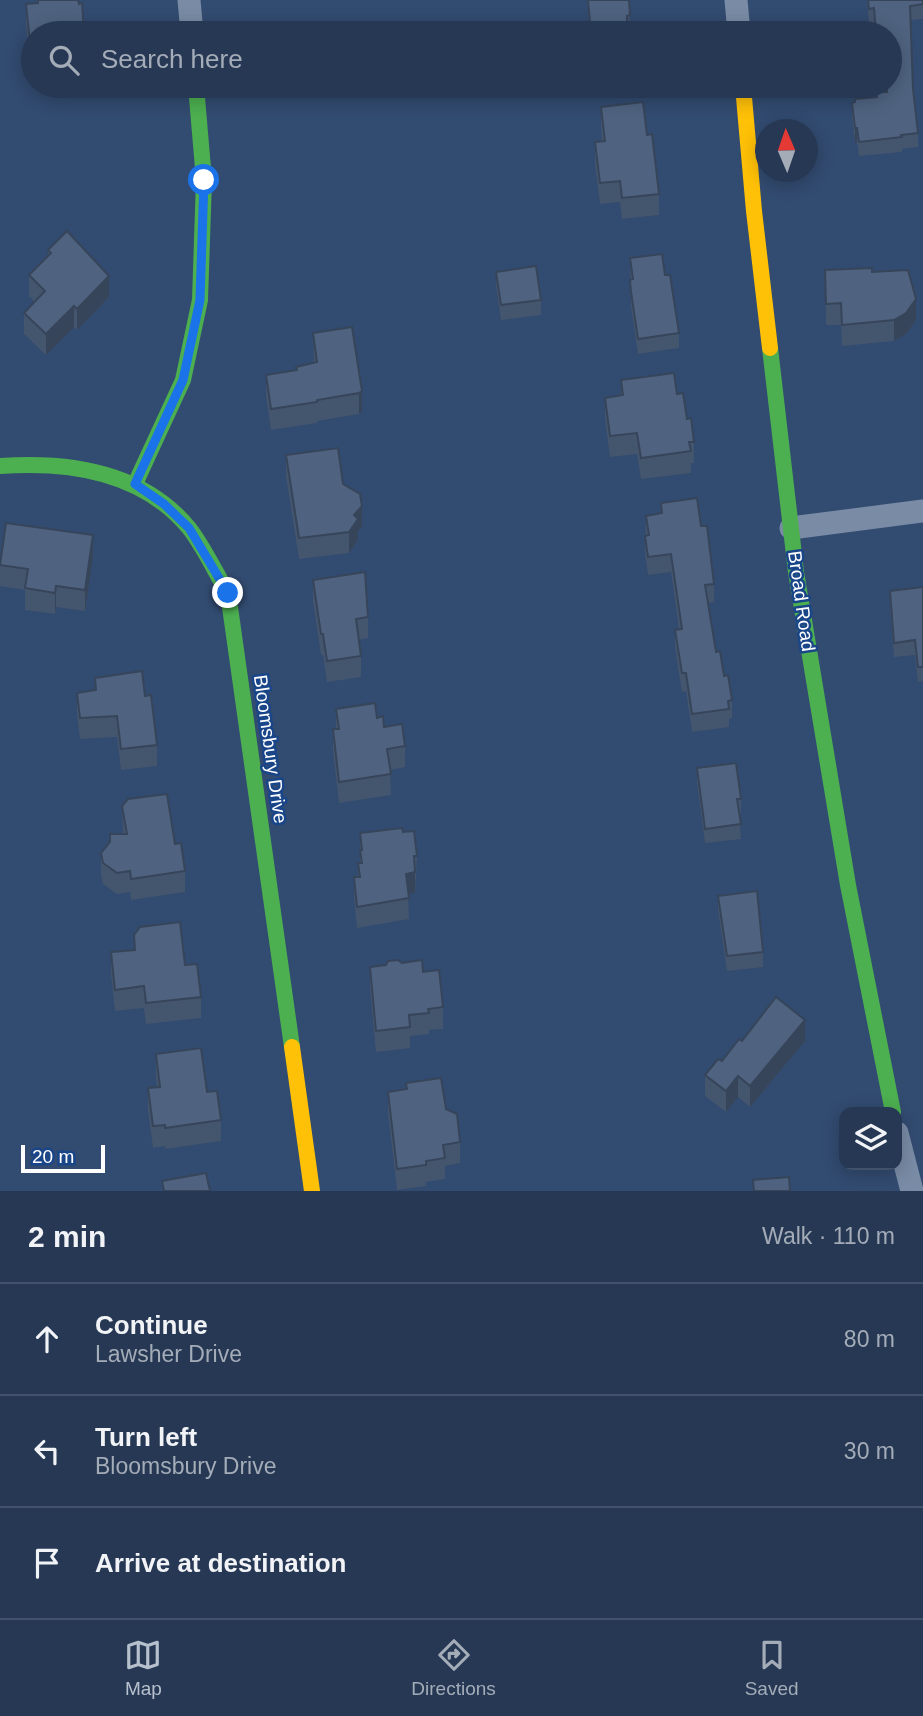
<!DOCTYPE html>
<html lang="en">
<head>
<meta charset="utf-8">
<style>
  :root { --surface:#263854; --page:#2e3f5a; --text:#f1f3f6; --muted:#a4acb8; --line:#42526b; --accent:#b7c0cd }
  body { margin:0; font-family:Arial,sans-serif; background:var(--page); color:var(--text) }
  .controls { position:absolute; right:21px; bottom:21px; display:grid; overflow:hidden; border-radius:14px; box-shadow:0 4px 18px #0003 }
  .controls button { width:63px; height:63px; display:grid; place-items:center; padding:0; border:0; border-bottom:2px solid var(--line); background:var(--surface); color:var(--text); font:35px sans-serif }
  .compass { position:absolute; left:755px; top:119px; width:63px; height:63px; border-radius:50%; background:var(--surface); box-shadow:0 4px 18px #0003; rotate:358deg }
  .scale { position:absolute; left:21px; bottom:18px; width:84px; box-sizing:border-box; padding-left:7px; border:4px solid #fff; border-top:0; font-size:19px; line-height:24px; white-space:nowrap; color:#fff; -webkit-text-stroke:5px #194589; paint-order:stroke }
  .stop { position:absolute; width:21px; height:21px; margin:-16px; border:5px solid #1a73e8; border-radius:50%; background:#fff }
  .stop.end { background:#1a73e8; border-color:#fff; box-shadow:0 2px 7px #0008 }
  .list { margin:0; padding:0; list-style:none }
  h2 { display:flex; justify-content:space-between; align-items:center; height:91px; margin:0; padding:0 28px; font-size:30px }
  h2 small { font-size:23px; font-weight:400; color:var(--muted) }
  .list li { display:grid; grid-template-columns:46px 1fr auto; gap:21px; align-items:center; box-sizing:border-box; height:112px; padding:0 28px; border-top:2px solid var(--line) }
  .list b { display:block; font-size:26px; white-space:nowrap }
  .list p { margin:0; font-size:23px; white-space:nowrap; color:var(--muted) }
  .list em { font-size:23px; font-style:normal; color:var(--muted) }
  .icon { flex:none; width:38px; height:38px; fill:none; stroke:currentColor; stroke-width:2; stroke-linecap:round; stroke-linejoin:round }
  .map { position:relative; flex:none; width:923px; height:1191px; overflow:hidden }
  .search { position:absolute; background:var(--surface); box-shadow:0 4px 18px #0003; left:21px; right:21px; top:21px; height:77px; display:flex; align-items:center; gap:18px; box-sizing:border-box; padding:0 24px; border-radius:38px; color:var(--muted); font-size:26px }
  .sheet { height:427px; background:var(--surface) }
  nav { display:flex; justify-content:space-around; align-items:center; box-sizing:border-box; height:98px; border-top:2px solid var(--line); background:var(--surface); font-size:19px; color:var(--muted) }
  nav a { display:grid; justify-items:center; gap:4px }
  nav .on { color:var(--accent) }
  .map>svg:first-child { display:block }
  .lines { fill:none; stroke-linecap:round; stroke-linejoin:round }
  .street { stroke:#798ba5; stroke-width:23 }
  .fast { stroke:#4caf50; stroke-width:16 }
  .slow { stroke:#ffc107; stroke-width:16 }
  .wall { fill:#44556e }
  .shaded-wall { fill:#37455a }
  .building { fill:#4f6380; stroke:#37455a; stroke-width:2 }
  .route { stroke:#1a73e8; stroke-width:9 }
  .labels { text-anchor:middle; stroke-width:5; stroke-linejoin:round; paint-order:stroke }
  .street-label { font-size:19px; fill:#fff; stroke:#194589 }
</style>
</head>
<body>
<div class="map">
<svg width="923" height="1191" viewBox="0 0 923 1191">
  <rect width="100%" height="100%" fill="#324b70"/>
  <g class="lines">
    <g class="street">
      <path d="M189,0L192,33"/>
      <path d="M736,0L739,33"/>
      <path d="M791,528L923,511"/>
      <path d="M897,1133L912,1191"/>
    </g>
    <g class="fast">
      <path d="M770,348L796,572L848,885L893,1112"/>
      <path d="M0,466C69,461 142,471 189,528C204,547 215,572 228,593L292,1047"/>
      <path d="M135,484L183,380L200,300L204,180L196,86"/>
    </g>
    <g class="slow">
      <path d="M743,86L754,211L770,348"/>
      <path d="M292,1047L312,1191"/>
    </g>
  </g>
  <g class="wall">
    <path d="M37,0H78L33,33V63H30L26,25V4L37,3Z"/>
    <path d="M587,0H629L630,33H577V23L589,22Z"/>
    <path d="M867,0H923V19L911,20L913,89L918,133V147L902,149V152L859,156L857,142L855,143L852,117V103L876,97L886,92L885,86H890V33H875L874,22L869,23Z"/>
    <path d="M59,86H90L59,89Z"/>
    <path d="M601,107L647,135L659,194V215L622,219L620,202L600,204L595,163V142L602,141L601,128Z"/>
    <path d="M48,250L109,297L77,330L74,327L46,355L24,334V313L35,302L29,296V275L48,256Z"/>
    <path d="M630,258L665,275L679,333V348L638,354L631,307Z"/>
    <path d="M825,270L872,272L916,320L906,334L894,341L842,346L841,325H826Z"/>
    <path d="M496,272L541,300V315L501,320L496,286Z"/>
    <path d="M352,327L362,412L359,414L317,421V423L271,430L266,396V375L296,371L314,363L313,333Z"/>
    <path d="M621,380L677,394L694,442V463H691V473L641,479L637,454L610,457L605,419V398L621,395Z"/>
    <path d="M286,455L343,484L362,527L358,531V540L349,553L299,559L286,476Z"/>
    <path d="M661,503L701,526L714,584V602L708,603L716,652L732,700V718L729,719V727L692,732L686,691L682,692L675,648V630L679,629L671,572L648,575L645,554L646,516L661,513Z"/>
    <path d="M93,556L85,611L56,607L55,614L25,610V590L0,586V564Z"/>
    <path d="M313,580L368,617V638L359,640L361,656V677L327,682L323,655H321L313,601Z"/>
    <path d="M923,587V681L918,682L915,655L894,657L890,606V591Z"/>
    <path d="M95,678L145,696L157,745V766L121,770L117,737L80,739L77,714V693L95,690Z"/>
    <path d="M336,709L377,718L384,727L405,746V767L390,770L391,795L339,803L333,750V729H336Z"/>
    <path d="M697,768L741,799V813H739L741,839L705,843L697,783Z"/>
    <path d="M122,806L175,844L185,871V892L131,900L130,892L117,894L103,884L101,874V853L123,834Z"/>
    <path d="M403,832L417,856L415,893L408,894L409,919L357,928L354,899V877H358V863H360V833Z"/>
    <path d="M718,896L763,952V967L727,971L718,910Z"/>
    <path d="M134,935L185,965L201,997V1018L146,1024L144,1008L115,1011L111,974V952L134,950Z"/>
    <path d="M402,963L423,972L443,1007V1029L429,1030V1034L410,1036V1048L376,1052L370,989V967Z"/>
    <path d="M742,1041H805L750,1107L738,1097L726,1112L705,1096V1075L722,1061Z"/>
    <path d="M156,1054L207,1092L221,1120V1141L165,1149V1146L153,1148L148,1110V1088L157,1087L156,1075Z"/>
    <path d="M406,1083L446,1109L460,1142V1163L445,1166V1179L426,1182V1186L397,1190L388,1113V1092L406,1089Z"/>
  </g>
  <g class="shaded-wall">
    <path d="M855,128H857V142L855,143Z"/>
    <path d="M109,276V297L77,330V309Z"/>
    <path d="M916,299V320L906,334L894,341V320Z"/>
    <path d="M74,306V327L46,355V334Z"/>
    <path d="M362,391V412L359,414V393Z"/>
    <path d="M362,506V527L358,531V540L349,553V532L354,515Z"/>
    <path d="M93,535V556L85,611V590Z"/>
    <path d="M56,586V607L55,614V593Z"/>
    <path d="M415,872V893L406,895V874Z"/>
    <path d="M805,1020V1041L750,1107V1086Z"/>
    <path d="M738,1076V1097L726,1112V1091Z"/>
  </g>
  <g class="building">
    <path d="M38,0H78L79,4L82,3L84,33H33V42H30L26,4L38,3Z"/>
    <path d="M588,0H629L630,15L627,16V33H578L577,23L590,22Z"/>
    <path d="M868,0H923V4L910,6L913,89L918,133L901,135L902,137L859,142L857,128H855L852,103L855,102V99L877,97L876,92H887V86H890V33H876L874,8L869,9Z"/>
    <path d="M643,102L647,135L652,134L659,194L622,198L620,181L600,183L595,142L605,141L601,107Z"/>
    <path d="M67,231L109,276L77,309L74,306L46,334L24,313L45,291L29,275L51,253L48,250Z"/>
    <path d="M662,254L665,275H670L679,333L638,339L631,292L630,280L633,279L630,258Z"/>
    <path d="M536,266L541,300L501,305L496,272Z"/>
    <path d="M872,268V272L908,270L916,299L906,313L894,320L842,325L841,303L826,304L825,270Z"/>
    <path d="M352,327L362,391L359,393L317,400V402L271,409L266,375L297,370L296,367L317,362L313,333Z"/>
    <path d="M674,373L677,394L683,393L687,419L691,418L694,442H689L691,451L641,458L637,433L610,436L605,398L623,395L621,380Z"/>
    <path d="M338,448L343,484L360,494L362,506L354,515L358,519L349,532L299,538L286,455Z"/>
    <path d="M697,498L701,526H707L714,584L705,585L716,652L720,651L724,676L728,675L732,700L728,701L729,709L692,714L686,673H682L675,630L682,629L671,554L648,557L645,536L649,535L646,516L662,513L661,503Z"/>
    <path d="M6,523L93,535L85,590L56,586L55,593L25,588L28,569L0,565Z"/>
    <path d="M365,572L368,617L356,619L361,656L327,661L323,634H321L313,580Z"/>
    <path d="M923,587V667H918L915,640L894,643L890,591Z"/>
    <path d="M142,671L145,696L151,695L157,745L121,749L117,716L80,718L77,693L96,690L95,678Z"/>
    <path d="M375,703L377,718L383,716L384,727L402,724L405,746L387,749L391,774L339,782L333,729H339L336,709Z"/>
    <path d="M736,763L741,799H737L741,824L705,829L697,768Z"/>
    <path d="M167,794L175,844L181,843L185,871L131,879L130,871L117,873L103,863L101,853L110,842V834H127L122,806L128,799Z"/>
    <path d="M402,828L403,832L414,831L417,856H414L415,872L406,874L409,898L357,907L354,877H360L358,863H362L360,850H362L360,833Z"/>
    <path d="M757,891L763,952L727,956L718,896Z"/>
    <path d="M180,922L185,965L197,964L201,997L146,1003L144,986L115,990L111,952L135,950L134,935L140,927Z"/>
    <path d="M398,960L402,963L422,960L423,972L439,970L443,1007L428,1009L429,1013L409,1015L410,1027L376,1031L370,967L386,965L388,961Z"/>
    <path d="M776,997L805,1020L750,1086L738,1076L726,1091L705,1075L718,1059L722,1061L739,1039L742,1041Z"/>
    <path d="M201,1048L207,1092L217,1091L221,1120L165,1128V1125L153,1126L148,1088L160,1087L156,1054Z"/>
    <path d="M441,1078L446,1109L457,1114L460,1142L443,1145L445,1158L426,1161V1165L397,1169L388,1092L407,1089L406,1083Z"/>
    <path d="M206,1173L210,1191H164L162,1181Z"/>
    <path d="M789,1177L790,1191H754L753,1180Z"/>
  </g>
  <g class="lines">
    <path class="route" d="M204,180L200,300L183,380L135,484L164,504L189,528L228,593"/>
  </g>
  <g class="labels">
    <g class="street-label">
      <text transform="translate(802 601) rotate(82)" y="7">Broad Road</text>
      <text transform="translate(271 749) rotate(82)" y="7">Bloomsbury Drive</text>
    </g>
  </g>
</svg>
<div class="controls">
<button><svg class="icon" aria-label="layers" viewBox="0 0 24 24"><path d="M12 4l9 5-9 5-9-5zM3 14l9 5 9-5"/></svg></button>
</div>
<svg class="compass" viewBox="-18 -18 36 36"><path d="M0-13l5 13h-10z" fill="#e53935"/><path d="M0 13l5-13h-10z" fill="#a4acb8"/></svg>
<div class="scale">20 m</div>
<div class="stop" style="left:204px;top:180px"></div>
<div class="stop end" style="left:228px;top:593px"></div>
<div class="search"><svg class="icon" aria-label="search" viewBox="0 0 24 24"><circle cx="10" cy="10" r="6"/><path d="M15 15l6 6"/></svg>Search here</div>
</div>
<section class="sheet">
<h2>2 min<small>Walk · 110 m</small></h2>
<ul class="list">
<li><svg class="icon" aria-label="ahead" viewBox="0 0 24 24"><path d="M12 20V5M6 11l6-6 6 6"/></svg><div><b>Continue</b><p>Lawsher Drive</p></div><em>80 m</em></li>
<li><svg class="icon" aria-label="left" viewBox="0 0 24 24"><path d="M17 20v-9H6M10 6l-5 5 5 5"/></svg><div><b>Turn left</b><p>Bloomsbury Drive</p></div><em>30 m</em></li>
<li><svg class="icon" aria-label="arrive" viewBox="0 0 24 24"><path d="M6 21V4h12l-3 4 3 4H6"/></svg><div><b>Arrive at destination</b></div></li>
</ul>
</section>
<nav>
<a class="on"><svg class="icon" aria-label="map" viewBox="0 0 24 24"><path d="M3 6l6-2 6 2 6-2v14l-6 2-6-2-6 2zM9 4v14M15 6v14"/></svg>Map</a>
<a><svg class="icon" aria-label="directions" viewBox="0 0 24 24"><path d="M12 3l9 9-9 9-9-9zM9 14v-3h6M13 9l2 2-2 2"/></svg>Directions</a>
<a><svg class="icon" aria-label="saved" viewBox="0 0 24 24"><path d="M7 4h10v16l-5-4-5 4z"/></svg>Saved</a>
</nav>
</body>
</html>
